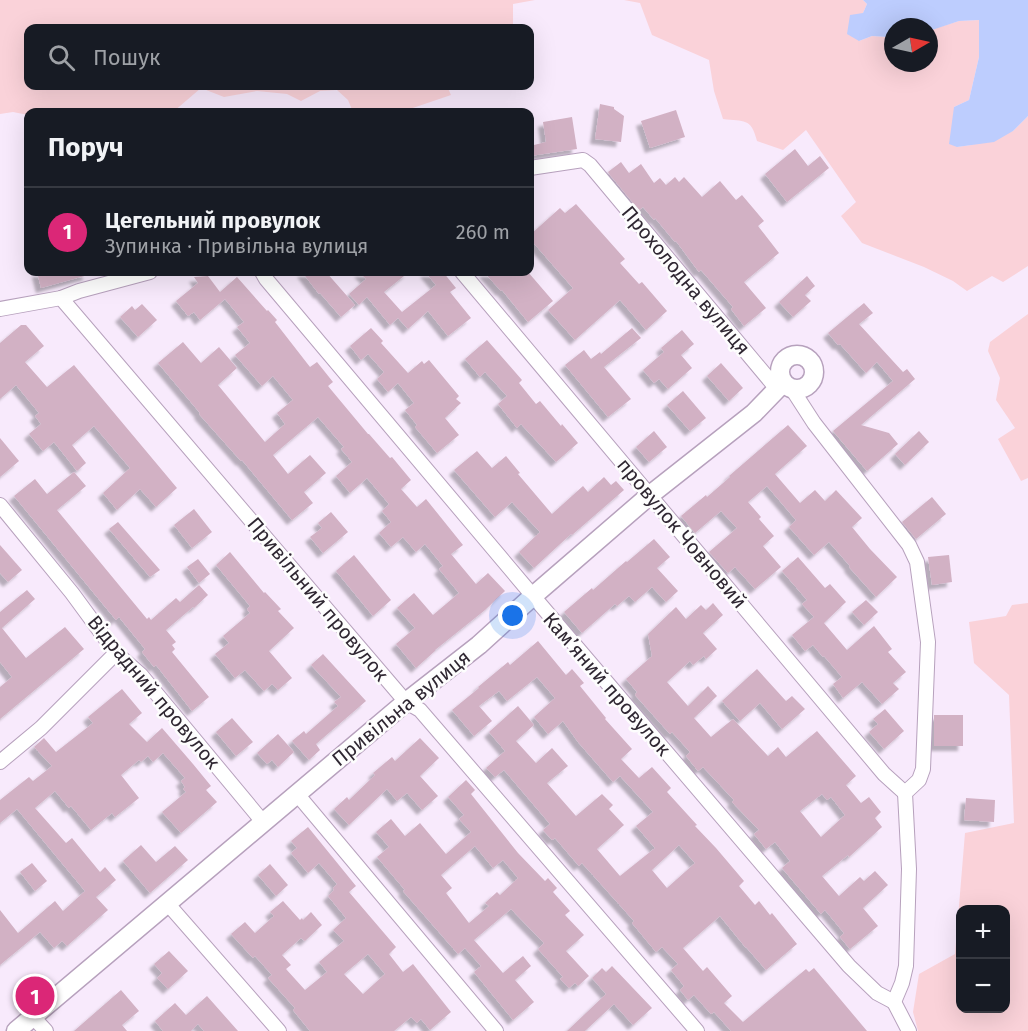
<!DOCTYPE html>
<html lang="uk">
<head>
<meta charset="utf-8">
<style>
  :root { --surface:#171b24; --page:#20242c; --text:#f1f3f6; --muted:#9ea1a6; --line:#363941; --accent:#db2777 }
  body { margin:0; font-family:"Fira Sans",sans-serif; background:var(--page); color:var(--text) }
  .controls { position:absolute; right:18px; bottom:18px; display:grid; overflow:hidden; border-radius:12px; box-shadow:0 6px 24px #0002 }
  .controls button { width:54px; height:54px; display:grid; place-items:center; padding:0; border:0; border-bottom:2px solid var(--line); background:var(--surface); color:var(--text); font:30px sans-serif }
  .compass { position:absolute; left:884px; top:18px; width:54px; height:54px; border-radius:50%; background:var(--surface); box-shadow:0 6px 24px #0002; rotate:81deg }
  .you { position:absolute; left:513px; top:616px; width:21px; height:21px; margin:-15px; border:4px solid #fff; border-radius:50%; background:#1a73e8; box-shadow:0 0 0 9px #1a73e833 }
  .badge { display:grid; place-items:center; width:39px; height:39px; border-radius:50%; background:var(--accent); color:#fff; font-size:20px; font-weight:700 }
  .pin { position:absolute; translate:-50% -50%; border:3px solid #fff; box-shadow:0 2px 6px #0006 }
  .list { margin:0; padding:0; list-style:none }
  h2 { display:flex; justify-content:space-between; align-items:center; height:78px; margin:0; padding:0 24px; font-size:26px }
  h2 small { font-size:20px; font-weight:400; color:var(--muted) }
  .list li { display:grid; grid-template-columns:39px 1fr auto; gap:18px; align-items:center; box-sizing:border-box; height:90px; padding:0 24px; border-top:2px solid var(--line) }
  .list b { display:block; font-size:22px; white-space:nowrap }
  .list p { margin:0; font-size:20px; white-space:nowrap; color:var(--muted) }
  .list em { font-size:20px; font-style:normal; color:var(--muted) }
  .icon { flex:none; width:33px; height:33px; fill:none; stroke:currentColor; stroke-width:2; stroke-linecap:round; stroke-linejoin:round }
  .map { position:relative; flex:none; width:1028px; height:1031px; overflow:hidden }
  .search { position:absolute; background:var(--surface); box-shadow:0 6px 24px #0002; left:24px; top:24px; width:510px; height:66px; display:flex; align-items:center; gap:15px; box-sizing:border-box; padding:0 21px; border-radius:12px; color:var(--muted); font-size:22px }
  .panel { position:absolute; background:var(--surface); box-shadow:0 6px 24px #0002; left:24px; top:108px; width:510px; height:168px; border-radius:12px }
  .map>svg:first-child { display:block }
  .green { fill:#fad2d9; fill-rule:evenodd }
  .water { fill:#bdcdfe }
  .building { fill:#d2b1c4; fill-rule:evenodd; filter:url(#shadow) }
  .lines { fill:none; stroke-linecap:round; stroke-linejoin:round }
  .minor-casing { stroke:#b7a1bd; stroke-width:16 }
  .tertiary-casing { stroke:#b7a1bd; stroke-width:21 }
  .minor { stroke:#fff; stroke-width:14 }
  .tertiary { stroke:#fff; stroke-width:18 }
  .labels { text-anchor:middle; stroke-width:5; stroke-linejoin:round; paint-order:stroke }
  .street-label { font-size:20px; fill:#2f2732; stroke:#fdfdfd }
</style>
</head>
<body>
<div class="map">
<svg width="1028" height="1031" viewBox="0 0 1028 1031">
  <defs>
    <filter id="shadow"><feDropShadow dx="-5" dy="5" stdDeviation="1.5" flood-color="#0004"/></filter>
  </defs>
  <rect width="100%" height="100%" fill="#f8eafc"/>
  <g class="green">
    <path d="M0,0H535L513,4V28H28V86H447L451,95L401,112H353L348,100L337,90L320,91L301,101L287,94L257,91L224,97L201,88L173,112H28V115L13,112L0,114Z"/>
    <path d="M624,0H863L867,4L863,13L859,41L872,36L888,37L893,36V63H929V30L959,21L979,20V57L969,100L954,107L957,147L971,145L1013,131L1028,116V266L1003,282L992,276L967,291L953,281L924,267L862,243L841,216L856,202L806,130L783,150L757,141C751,117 744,122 723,119L714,91L709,60L652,35L640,3Z"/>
    <path d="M1028,314V478L1021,481L998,439L1015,428L996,400L1000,378L988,351L990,342Z"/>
    <path d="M1028,603V1031H918L913,1012L919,974L955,954L965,833L1014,823L1009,695L974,663L969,622L1006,616L1012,605ZM960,910H1006V1008H960Z"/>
  </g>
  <path class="water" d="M863,0H1028V116L1013,131L994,142L957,147L949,144L954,107L969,100L979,57V20L959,21L932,30H929V27H893V36L888,37L872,36L859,41L847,34L850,15L863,13L867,4Z"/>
  <g class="building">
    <path d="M600,104L614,107V109L624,116L621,142L595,139Z"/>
    <path d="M676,110L685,137L650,148L641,121Z"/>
    <path d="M572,117L577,149L530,156V146L546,142L543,122Z"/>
    <path d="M795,149L808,166L820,156L829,168L787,202L765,174Z"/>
    <path d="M621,162L629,173L641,164L654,183L660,178L666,185L675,177L679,182L684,177L702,197L720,181L736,200L742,195L764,221L758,226L779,253L744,282L766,308L744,326L731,309L733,307L701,270L699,272L676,241L675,242L655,218L654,220L643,207L639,210L610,175L608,172Z"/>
    <path d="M576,204L625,259L620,263L639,284L642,282L667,311L646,330L620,300L575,340L548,310L573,288L530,239V235L560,208L565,213Z"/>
    <path d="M37,272H87L88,275L41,288Z"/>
    <path d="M302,272H326L355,305L341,317L320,293L319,294Z"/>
    <path d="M359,272H409L384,292L402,312L436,285L425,272H443L456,288L450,292L471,318L448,336L428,311L408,329L398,318L390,325L367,297L359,305L349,294L366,279Z"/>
    <path d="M484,272H528L553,301L528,322L502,290L501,291Z"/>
    <path d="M208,276L220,292L237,277L267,311L268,310L277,320L275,322L310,367L317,362L333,382L328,386L368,434H369L390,458L392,457L411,480L401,489L417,507L426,499L463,545L451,554L476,584L488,573L505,591L485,610L435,650V651L416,668L396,644L415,628L397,608L414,593L433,615L459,593L439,569L443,566L425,544L416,552L403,537L391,547L379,533L391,522L382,511L389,504L367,478L350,493L336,476L352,462L341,449L344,447L318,417L273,455L288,474L310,455L326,473L304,492L313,503L292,520L242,460L241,461L199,414L200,413L158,363L183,342L201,363L219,347L237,368L218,385L265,442L285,424L277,413L293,400L273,376L262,386L235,355L250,343L237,327L244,322L225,299L200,320L194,312L188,316L176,301L198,283L194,277Z"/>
    <path d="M807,276L815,286L805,295L811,301L793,317L779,302Z"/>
    <path d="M864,303L873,313L859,324L903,372L907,369L915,379L861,425L889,433L898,444L867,471L833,431L893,381L877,362L866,373L840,344L838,345L828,333Z"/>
    <path d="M142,304L157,320L138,337L120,317L132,306L135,310Z"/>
    <path d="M21,325H26L44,346L25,362L47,387L74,365L177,488L156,507L140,489L117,510L103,493L130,468L94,426L72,445L86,463L77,471L54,442L43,451L29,434L41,424L35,416L39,413L16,385L0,399V343Z"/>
    <path d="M371,328L383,341L381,343L408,373L422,361L424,364L429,360L459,396L456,399L461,403L445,418L459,435L437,453L415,427L417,425L405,410L414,403L398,383L388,392L377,379L384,372L368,354L361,360L350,346Z"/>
    <path d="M632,328L641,338L604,367L631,399L608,417L565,365L584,350L591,359L600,352L601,354Z"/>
    <path d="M682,330L694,344L681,355L692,368L668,389L659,379L654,383L643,370L664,352L661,348Z"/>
    <path d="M487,340L522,380L519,383L536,404L540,401L561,426L562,424L578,443L556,462L521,424L517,428L498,404L507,396L485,372L480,377L465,359Z"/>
    <path d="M721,363L743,388L729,401L707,376Z"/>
    <path d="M683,391L706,418L690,431L667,405Z"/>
    <path d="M788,425L807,446L775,474L800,503L815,490L825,501L836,490L862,518L852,527L870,549L897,577L876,597L849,567L850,566L829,542L814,555L789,527L796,520L767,486L748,502L761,517L759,519L774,536L763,546L781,567L755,589L735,567L728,573L709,552L737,528L721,511L695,533L681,516L706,495L707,497L730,477L729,476Z"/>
    <path d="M654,431L667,447L649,462L636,447Z"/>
    <path d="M919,431L929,442L905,465L895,454Z"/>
    <path d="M0,438L19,461L0,477Z"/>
    <path d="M477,451L492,468L506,456L520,473L518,474L552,514L583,486L588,492L604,477L611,485L616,481L624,490L572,535L571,534L534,568L519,552L540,532L512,502L495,517L454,470Z"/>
    <path d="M74,472L86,486L57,510L147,619L149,617L151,620L176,598L180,602L199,585L208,595L194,608L193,607L166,630L176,642L172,645L175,649L172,652L209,697L192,711L156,665L154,667L142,652L145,649L119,617L116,620L14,496L35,479L47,494Z"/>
    <path d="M932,497L946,514L916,539L902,522Z"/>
    <path d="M194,509L212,532L192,548L174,525Z"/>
    <path d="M331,512L348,532L323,553L310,537L322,528L318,523Z"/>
    <path d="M118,522L160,570L150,577L109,529Z"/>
    <path d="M654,539L670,557L657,568L678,591L666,602L652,587L635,602L629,596L617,606L615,604L582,633L564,612L592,588L593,590L626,561L627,562Z"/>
    <path d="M0,545L22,570L8,582L0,573Z"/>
    <path d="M230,552L264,593L265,592L281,609L278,611L294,628L269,651L292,678L278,690L272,684L264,691L245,670L235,678L215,654L229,643L223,636L250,613L247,609L250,606L216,565Z"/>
    <path d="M354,555L391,600L373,616L336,571Z"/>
    <path d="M949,555L952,582L932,585L928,557Z"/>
    <path d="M798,557L825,588L830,584L846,602L824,623L847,650L874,626L892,649L888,652L906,672L893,683L899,689L882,704L862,682L843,698L833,684L842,677L824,656L823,657L813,645L805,651L792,635L814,617L802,604L807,600L782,571Z"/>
    <path d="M198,559L210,574L199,583L187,567Z"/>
    <path d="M27,590L35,599L2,628L26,658L65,627L84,649L0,719V687L12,677L0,662V612Z"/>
    <path d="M866,600L878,612L864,625L852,612Z"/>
    <path d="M713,603L723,615L703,633L717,649L706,659L704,656L693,665L690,661L667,682L688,706L708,686L717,696L694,718L711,737L733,719L768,756L778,747L786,757L817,731L856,776L846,785L861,803L869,797L881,812L875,818L882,827L849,857L848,855L822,876L839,896L860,877L864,881L875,871L888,885L863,908L878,926L850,949L840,937L844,933L825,910L821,914L782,868L790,861L775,842L766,849L754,834L759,830L732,802L734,800L703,767L698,771L686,756L690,752L672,732L670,734L635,695L637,692L626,679L652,656L648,634L676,607L686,619L701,605L706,610ZM822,794L827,800L831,797L845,815L821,837L800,811Z"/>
    <path d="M538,641L566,675L572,669L584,683L580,686L606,718L605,719L632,749L621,759L639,778L652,767L671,788L667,792L697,825L695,826L716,848L744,881L739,886L755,905L759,901L770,915L772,913L797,944L766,970L746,947V948L720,916L683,948L703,971L707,967L732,996L724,1003L743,1022L806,969L809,972L814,968L867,1031H731L714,1012L711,1014L694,995L688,1000L680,990L684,986L671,970L678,964L662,947L656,952L632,923L634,921L582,863L579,866L555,838L552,840L543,830L550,824L504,770L495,777L486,768L505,751L489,732L518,706L534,725L516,741L536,763L552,748L568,766L547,783L576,816L602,794L613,805L609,809L624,825L597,849L620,876L655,848L636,826L653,812L620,776L613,782L578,742L563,721L548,734L534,717L555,698L537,677L507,701L499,691L479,706L492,721L474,736L452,710L479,688L478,687L508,662L510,665ZM679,845L695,863L667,888L652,870Z"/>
    <path d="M323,654L366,701L316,744L320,750L309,760L292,741L304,731L306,734L338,706L334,702L341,697L311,665Z"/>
    <path d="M757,669L786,701L792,696L805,709L782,729L760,703L740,721L722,701Z"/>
    <path d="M122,689L142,713L129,724L147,742L162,728L193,764L211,786L206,790L217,802L181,833L162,812L186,792L183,789L185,787L181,781L185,778L163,753L153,762L148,756L141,762L139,760L121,775L139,798L115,817L112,813L91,830L71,806L69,808L55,791L35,808L66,843L72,838L100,872L105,867L116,880L96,897L108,910L67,946L62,941L54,948L40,932L0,965V910L18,933L55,901L63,911L85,891L17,809L0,823V800L29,777L33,781L52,766L34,747L44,738L56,752L93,723L88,717Z"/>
    <path d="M885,709L904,731L884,749L869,732L878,724L873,719Z"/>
    <rect x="934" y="715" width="29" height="31"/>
    <path d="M232,718L253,742L236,756L216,732Z"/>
    <path d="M278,734L294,752L278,767L272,760L267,764L257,753Z"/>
    <path d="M420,738L439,758L420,776L438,796L422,810L407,793L397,801L387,789L349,825L334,809L347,797L349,800L375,775L373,773L392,757L395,761Z"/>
    <path d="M466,780L475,790L471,794L518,853L545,881L548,878L557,888L553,892L570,911L565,915L584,935L566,951L589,976L578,986L575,983L569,988L560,979L563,977L538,949L544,943L511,909L474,940L503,973L523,956L531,966L515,980L534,1002L513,1020L474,972L481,966L465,948L458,954L403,891L405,890L377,857L389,847L376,832L391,819L405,836L420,823L446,854L471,832L459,819L464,815L448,797ZM475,846L493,868L503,860L518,878L500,895L497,892L485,903L489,906L469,923L446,893L452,888L441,875Z"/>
    <path d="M966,798L995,800L994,822L964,820Z"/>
    <path d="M308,827L356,886L349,892L396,947L389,954L403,972L413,964L451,1012L430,1030L421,1019L417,1023L411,1017L394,1031H310L293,1010L295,1008L268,978L272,975L255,956L253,958L231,934L245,922L255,933L274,916L270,912L283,901L300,920L302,918L303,920L311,912L322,925L305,941L301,938L282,955L291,965L286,969L305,990L327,972L319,962L344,941L333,930L346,918L328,896L334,890L333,888L337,884L319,863L308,873L291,853L297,848L291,841ZM368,954L385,974L363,994L344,974Z"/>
    <path d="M141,845L156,862L175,846L188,860L150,893L123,861Z"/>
    <path d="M32,863L47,881L35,891L20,872Z"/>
    <path d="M270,864L288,885L276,896L258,875Z"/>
    <path d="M169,951L188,971L168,989L157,978L162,973L154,964Z"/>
    <path d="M612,966L652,1008L633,1025L614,1004L585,1031H567L606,994L592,978L602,968L606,972Z"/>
    <path d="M121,990L139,1011L122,1025L127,1031H74Z"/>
    <path d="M207,996L238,1031H204L198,1024L191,1031H163L155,1021L175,1003L186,1015Z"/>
  </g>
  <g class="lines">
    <defs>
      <g id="minor">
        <path d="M530,168L583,160L590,165L777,389"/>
        <path d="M262,272L266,279L533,596L849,966L877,993L894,1002"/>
        <path d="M462,272L884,774L905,793"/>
        <path d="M61,298L406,702L420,710L697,1031"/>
        <path d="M0,309L61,298L79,291L150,272"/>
        <path d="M792,389L814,423L909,545L917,562L928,642L923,769L919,780L905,793L909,869L906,966L902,983L894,1002"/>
        <path d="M0,505L72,593L116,653L141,675L263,822"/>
        <path d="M0,762L41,728L116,653"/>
        <path d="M297,794L496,1031"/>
        <path d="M167,903L279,1031"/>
        <path d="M894,1002L909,1031"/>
        <path d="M33,1017L46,1031"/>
      </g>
      <g id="tertiary">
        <circle cx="797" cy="372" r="17"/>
        <path d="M16,1031L406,702L479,645L533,596L650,495L754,413L783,383"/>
      </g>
    </defs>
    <use href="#minor" class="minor-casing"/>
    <use href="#tertiary" class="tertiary-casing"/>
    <use href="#minor" class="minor"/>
    <use href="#tertiary" class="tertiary"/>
  </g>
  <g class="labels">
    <g class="street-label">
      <text transform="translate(686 280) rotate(50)" y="7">Прохолодна вулиця</text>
      <text transform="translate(682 533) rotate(50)" y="7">провулок Човновий</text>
      <text transform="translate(318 599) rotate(50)" y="7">Привільний провулок</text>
      <text transform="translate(607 684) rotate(49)" y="7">Камʼяний провулок</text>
      <text transform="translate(154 692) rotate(50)" y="7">Відрадний провулок</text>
      <text transform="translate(401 708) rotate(-39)" y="7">Привільна вулиця</text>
    </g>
  </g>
</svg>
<div class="controls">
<button>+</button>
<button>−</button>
</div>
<svg class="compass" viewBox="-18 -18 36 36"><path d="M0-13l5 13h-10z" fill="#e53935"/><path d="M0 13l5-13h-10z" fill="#9ea1a6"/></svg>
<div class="you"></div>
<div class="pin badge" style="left:35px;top:996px">1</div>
<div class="search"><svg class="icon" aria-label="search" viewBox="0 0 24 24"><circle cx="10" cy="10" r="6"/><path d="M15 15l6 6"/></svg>Пошук</div>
<section class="panel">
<h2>Поруч<small></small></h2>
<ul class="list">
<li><span class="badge">1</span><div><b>Цегельний провулок</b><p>Зупинка · Привільна вулиця</p></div><em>260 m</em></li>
</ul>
</section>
</div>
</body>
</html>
